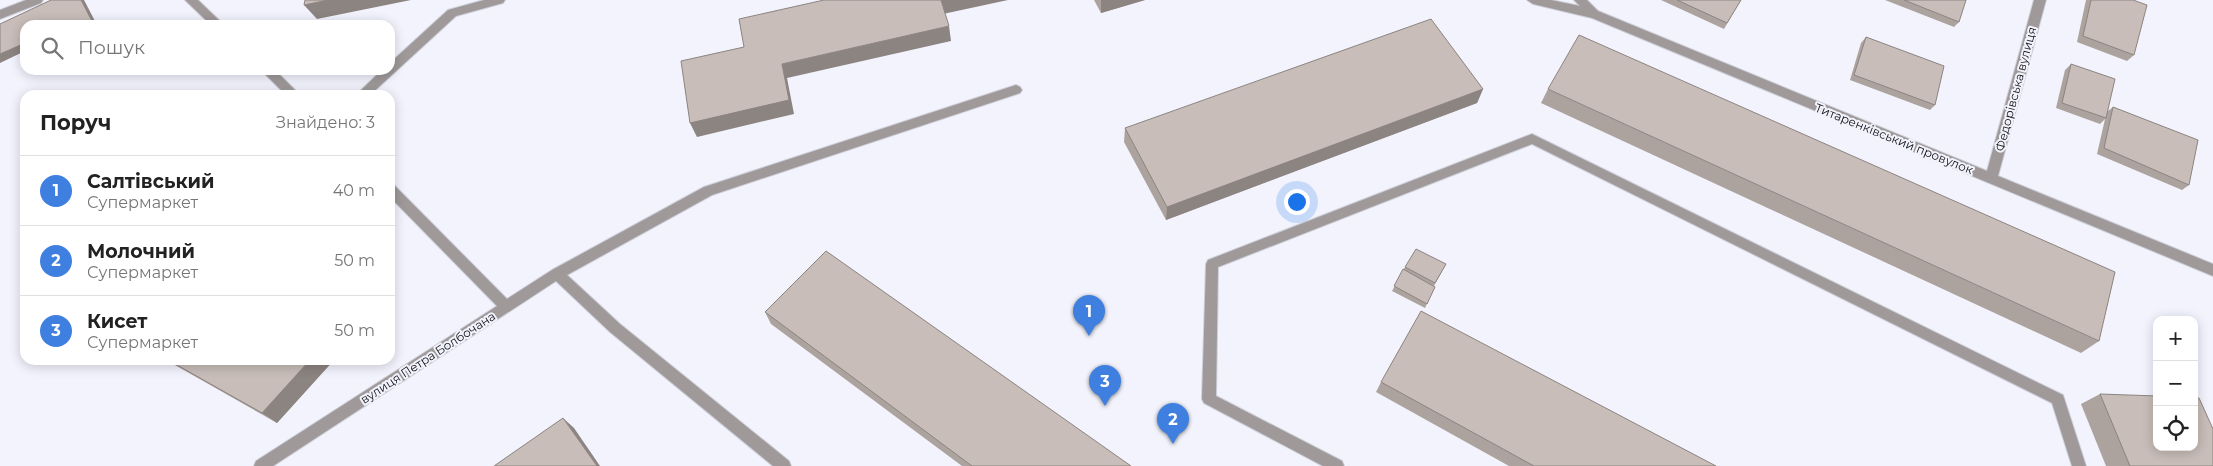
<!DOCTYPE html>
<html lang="uk">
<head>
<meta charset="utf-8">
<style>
  :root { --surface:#fff; --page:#f2f2f2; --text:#222; --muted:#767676; --line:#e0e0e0; --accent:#d93025 }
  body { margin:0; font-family:Montserrat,sans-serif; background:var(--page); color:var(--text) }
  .controls { position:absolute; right:15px; bottom:15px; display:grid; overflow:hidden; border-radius:10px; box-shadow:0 2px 12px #0003 }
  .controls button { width:45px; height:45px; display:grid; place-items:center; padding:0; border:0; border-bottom:1px solid var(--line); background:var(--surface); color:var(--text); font:25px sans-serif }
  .you { position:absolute; left:1296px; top:201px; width:18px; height:18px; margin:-12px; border:4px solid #fff; border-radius:50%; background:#1a73e8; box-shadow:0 0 0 8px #1a73e833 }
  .badge { display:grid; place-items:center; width:32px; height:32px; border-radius:50%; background:var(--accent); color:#fff; font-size:16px; font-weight:700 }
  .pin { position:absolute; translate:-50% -41px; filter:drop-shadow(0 1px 2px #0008) }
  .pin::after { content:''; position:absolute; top:26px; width:18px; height:15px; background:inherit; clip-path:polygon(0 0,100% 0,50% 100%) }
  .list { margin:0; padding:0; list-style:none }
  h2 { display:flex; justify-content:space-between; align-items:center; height:65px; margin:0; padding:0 20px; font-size:21px }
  h2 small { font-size:16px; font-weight:400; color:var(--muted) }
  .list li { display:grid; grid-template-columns:32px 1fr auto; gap:15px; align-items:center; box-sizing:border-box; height:70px; padding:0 20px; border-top:1px solid var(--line) }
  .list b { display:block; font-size:19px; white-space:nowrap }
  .list p { margin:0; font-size:16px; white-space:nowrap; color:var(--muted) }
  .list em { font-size:16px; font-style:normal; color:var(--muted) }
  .icon { flex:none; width:28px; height:28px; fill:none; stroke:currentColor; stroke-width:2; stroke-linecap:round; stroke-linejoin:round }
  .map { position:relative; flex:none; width:2213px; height:466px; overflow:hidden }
  .search { position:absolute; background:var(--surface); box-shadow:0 2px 12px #0003; left:20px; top:20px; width:375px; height:55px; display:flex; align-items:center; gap:12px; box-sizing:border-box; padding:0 18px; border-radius:15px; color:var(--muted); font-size:19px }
  .panel { position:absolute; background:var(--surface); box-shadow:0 2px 12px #0003; left:20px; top:90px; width:375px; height:275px; border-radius:15px }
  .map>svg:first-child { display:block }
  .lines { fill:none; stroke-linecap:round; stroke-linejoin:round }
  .minor-casing { stroke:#cecfd8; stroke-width:2 }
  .minor { fill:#9f999a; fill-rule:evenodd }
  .wall { fill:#aca39e }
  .shaded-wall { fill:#8c8481 }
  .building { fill:#c8bdb8; stroke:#8c8481 }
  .labels { text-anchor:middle; stroke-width:4; stroke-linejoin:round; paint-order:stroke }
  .street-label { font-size:12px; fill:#131316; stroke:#f2f3fd }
</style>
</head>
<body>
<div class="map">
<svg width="2213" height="466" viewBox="0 0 2213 466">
  <rect width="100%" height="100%" fill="#f2f3fd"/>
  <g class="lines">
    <defs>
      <g id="minor">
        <path d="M26,0H43L41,3L0,19V10Z"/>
        <path d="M185,0H198L224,25H211Z"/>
        <path d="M484,0H505L503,3L456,16L370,95H356L382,70H390V63L448,10Z"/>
        <path d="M1527,0H1551L1580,6L1574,0H1587L1598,11L1987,171L2034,0H2046L1998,176L2213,264V276L1592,18L1533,4Z"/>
        <path d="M261,70H275L300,95H286Z"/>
        <path d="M1016,85L1020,87L1022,90L1020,93L712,195L567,275L620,324L789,461L791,466H773L610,332L556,281L273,466H254L256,461L497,306L390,197V184L394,185L507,299L552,270L704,187Z"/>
        <path d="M1532,134L2063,395L2086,466H2072L2052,403L1532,144L1218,267L1216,396L1342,461L1344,466H1323L1204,403L1202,399L1206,264L1208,260Z"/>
      </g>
    </defs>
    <use href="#minor" class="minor-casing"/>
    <use href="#minor" class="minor"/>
  </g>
  <g class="wall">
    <path d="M1094,0H1145L1101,13Z"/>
    <path d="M1661,0H1741L1724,29Z"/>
    <path d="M1885,0H1966L1959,22L1954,27Z"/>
    <path d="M2086,0H2133L2134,55L2127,61L2077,42Z"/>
    <path d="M1866,37L1935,105L1930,110L1850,80L1861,43Z"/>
    <path d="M2071,64L2108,111L2113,107L2189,185L2182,190L2097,154L2105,119L2100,124L2056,108L2065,70Z"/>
    <path d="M1483,89L1477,103L1166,220L1124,142L1125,128Z"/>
    <path d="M1548,89L2099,341L2081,353L1541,103Z"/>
    <path d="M1446,264L1434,286L1435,287L1425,308L1392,291L1405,267Z"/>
    <path d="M765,312L1131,466H962L771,324Z"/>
    <path d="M166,360H334L277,423Z"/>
    <path d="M1381,382L1716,466H1509L1376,392Z"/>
    <path d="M2100,394L2213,466H2106L2081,404Z"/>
  </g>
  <g class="shaded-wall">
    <path d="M81,0H84L97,25H94Z"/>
    <path d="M328,0H411L317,19L304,5Z"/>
    <path d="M941,0H1008L943,14Z"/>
    <path d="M1101,0H1145L1101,13Z"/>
    <path d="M949,26L951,41L787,78L794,114L697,137L690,123L782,64Z"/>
    <path d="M25,43V51L0,63V54Z"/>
    <path d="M1483,89L1477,103L1166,220L1167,207Z"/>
    <path d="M310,360H334L277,423L262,413Z"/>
    <path d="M563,418L574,428L600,466H597Z"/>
  </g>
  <g class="building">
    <path d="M51,0H81L94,25H25V43L0,54V24Z"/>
    <path d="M305,0H328L304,5Z"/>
    <path d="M824,0H941L949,26L782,64L789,100L690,123L681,61L744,47L739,19Z"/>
    <path d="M1677,0H1741L1727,23Z"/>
    <path d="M1904,0H1966L1959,22Z"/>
    <path d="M2091,0H2133L2147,5L2134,55L2083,36Z"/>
    <path d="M1431,19L1483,89L1167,207L1125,128Z"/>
    <path d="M1579,35L2115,272L2099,341L1548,89Z"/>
    <path d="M1866,37L1944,66L1935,105L1854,75Z"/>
    <path d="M2071,64L2115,79L2106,118L2062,103Z"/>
    <path d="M2113,107L2198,140L2189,185L2104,148Z"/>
    <path d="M1416,249L1446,264L1435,283L1405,267Z"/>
    <path d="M826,251L1131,466H972L765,312Z"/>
    <path d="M1403,269L1435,287L1427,304L1394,286Z"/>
    <path d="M1421,311L1716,466H1534L1381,382Z"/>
    <path d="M168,360H310L262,413Z"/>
    <path d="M2100,394L2157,396V447H2194V398H2199L2213,429V466H2130Z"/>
    <path d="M563,418L597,466H494Z"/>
  </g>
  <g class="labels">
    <g class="street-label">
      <text transform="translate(2016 89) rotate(-75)" y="4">Федорівська вулиця</text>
      <text transform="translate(1894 139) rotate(22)" y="4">Титаренківський провулок</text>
      <text transform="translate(428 358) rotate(-33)" y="4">вулиця Петра Болбочана</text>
    </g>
  </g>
</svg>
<div class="controls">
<button>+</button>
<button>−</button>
<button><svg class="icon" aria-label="locate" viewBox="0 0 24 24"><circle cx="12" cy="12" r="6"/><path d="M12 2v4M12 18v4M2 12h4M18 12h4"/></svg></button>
</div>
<div class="you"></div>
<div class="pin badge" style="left:1089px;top:336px;background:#3f7fe0">1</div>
<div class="pin badge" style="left:1173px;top:444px;background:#3f7fe0">2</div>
<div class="pin badge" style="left:1105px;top:406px;background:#3f7fe0">3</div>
<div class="search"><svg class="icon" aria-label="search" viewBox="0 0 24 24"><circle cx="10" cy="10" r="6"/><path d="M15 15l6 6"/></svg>Пошук</div>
<section class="panel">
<h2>Поруч<small>Знайдено: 3</small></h2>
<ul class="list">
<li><span class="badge" style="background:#3f7fe0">1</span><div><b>Салтівський</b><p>Супермаркет</p></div><em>40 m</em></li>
<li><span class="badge" style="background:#3f7fe0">2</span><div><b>Молочний</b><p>Супермаркет</p></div><em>50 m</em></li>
<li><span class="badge" style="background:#3f7fe0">3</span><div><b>Кисет</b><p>Супермаркет</p></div><em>50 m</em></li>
</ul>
</section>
</div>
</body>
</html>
